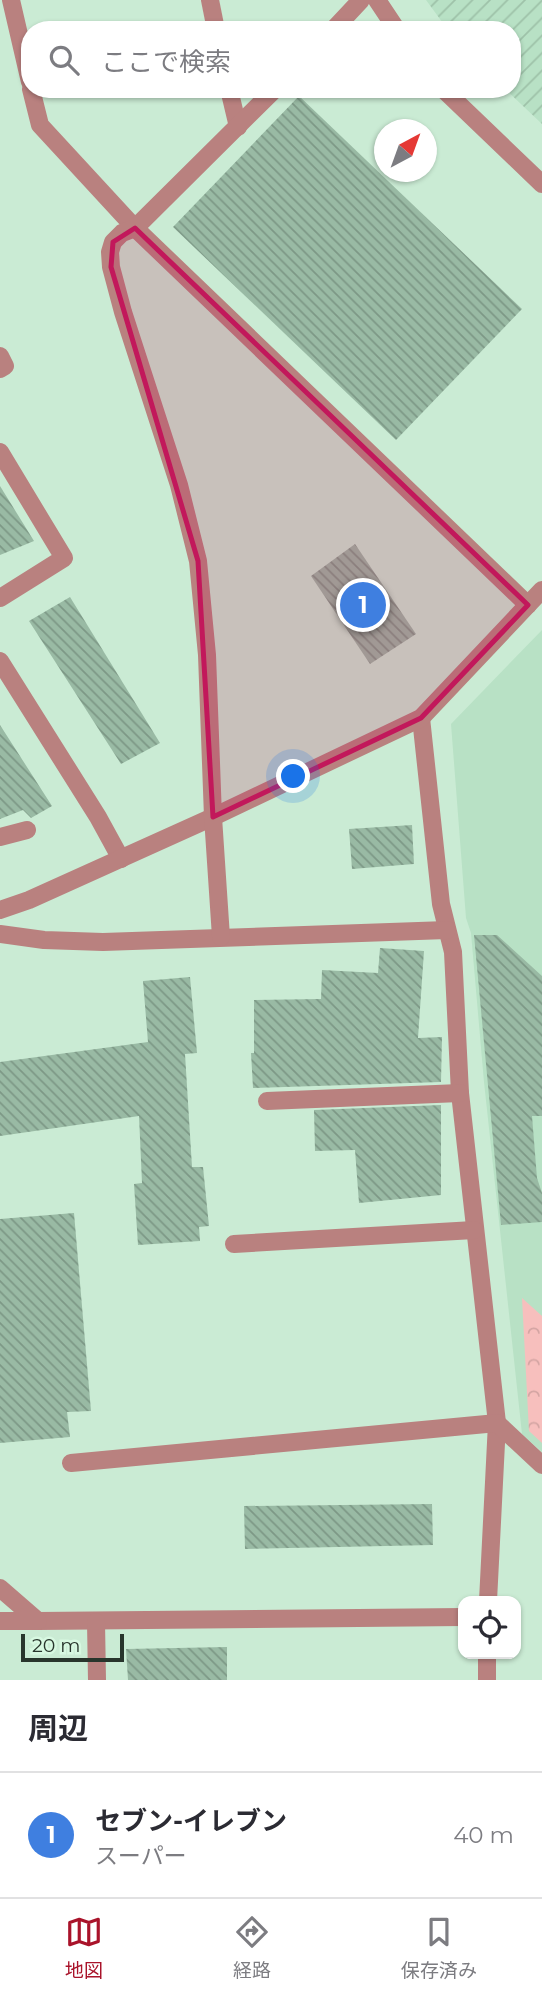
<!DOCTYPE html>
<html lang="ja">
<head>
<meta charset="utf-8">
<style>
  :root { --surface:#fff; --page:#f7f7f7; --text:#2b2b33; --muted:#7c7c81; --line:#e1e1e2; --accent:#a9132a }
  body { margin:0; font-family:Montserrat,"Noto Sans JP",sans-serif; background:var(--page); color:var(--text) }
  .controls { position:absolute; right:21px; bottom:21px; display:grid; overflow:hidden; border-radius:14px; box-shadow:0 2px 5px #0004 }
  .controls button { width:63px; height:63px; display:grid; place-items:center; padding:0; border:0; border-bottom:2px solid var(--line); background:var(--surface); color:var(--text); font:35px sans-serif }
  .compass { position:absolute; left:374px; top:119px; width:63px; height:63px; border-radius:50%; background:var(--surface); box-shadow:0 2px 5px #0004; rotate:41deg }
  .scale { position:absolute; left:21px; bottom:18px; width:103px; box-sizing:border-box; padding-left:7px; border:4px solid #28352c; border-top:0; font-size:19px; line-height:24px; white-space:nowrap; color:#28352c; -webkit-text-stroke:5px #d7f8e1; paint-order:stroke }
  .you { position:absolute; left:294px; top:777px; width:24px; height:24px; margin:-18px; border:5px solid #fff; border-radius:50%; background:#1a73e8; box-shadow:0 0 0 10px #1a73e833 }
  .badge { display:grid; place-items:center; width:46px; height:46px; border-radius:50%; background:var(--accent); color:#fff; font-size:23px; font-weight:700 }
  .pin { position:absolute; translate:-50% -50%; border:4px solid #fff; box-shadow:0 2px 7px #0006 }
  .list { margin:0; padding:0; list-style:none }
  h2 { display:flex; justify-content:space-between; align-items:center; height:91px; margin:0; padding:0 28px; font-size:30px }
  h2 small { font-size:23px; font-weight:400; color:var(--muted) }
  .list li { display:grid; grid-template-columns:46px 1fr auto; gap:21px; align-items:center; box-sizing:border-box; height:126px; padding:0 28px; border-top:2px solid var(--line) }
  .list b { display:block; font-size:26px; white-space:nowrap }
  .list p { margin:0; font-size:23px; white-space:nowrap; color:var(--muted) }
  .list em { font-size:23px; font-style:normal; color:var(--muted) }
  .icon { flex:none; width:38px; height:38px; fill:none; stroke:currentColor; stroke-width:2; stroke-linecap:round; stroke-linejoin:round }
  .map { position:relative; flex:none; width:542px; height:1680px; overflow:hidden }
  .search { position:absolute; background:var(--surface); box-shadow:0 2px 5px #0004; left:21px; right:21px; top:21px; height:77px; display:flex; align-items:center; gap:18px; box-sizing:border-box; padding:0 24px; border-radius:28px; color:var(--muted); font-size:26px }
  .sheet { height:217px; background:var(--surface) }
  nav { display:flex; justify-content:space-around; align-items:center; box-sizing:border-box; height:98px; border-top:2px solid var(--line); background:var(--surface); font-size:19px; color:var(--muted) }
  nav a { display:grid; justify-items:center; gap:4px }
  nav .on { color:var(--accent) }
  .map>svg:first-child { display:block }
  .built { fill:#b8e1c5 }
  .industrial { fill:url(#industrial-furrows) }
  .forest { fill:url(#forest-crowns) }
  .building { fill:url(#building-back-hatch) }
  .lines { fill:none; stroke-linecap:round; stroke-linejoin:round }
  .minor { stroke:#b9817f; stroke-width:18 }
  .marked { fill:#c2185b; fill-opacity:0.2; stroke:#c2185b; stroke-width:5; stroke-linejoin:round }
</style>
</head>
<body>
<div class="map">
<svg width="542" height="1680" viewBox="0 0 542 1680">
  <defs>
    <pattern id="industrial-furrows" width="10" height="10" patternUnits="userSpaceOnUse" patternTransform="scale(1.75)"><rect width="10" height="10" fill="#b8e1c5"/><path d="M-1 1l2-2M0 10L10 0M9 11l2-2" fill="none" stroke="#9ec2a9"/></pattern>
    <pattern id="forest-crowns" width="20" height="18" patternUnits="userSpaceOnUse" patternTransform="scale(1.75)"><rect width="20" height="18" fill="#f7bfbd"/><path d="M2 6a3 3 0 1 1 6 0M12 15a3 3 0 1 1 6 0" fill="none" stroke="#d4a5a3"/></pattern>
    <pattern id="building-back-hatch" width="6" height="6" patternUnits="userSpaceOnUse" patternTransform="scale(1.75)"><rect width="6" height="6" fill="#99baa4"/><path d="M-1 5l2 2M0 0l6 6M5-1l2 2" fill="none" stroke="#7d9886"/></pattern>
  </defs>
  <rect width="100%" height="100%" fill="#caebd4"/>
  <path class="built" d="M542,630V1452L522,1434L484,1082L471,933L466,918L451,724Z"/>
  <path class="industrial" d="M426,0H542V124L505,89H512V30H448Z"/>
  <path class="forest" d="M522,1298L542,1316V1443L529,1431Z"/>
  <g class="building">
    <path d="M299,96L522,309L396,440L173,227Z"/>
    <path d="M0,486L34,541L0,555Z"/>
    <path d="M355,544L416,634L370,664L311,576Z"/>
    <path d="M70,597L160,743L121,764L29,621Z"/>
    <path d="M0,725L52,806L31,818L23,810L0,819Z"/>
    <path d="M412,825L414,864L352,869L349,829Z"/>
    <path d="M474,935H497L542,976V1116H532L537,1178L542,1193V1222L501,1225Z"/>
    <path d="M380,948L424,951L418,1038L442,1037L441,1082L253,1088L251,1053H254V1000L321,999L322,970L378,973Z"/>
    <path d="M190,977L197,1053L185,1054L192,1167H203L209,1226L199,1227L200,1241L138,1245L134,1184L142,1183L139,1116L0,1136V1062L148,1042L143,981Z"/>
    <path d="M441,1105V1195L359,1203L355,1150L315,1151L314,1110Z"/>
    <path d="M74,1213L91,1411L67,1412L70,1437L0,1443V1219Z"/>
    <path d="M432,1504L433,1545L245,1549L244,1506Z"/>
    <path d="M227,1647V1680H128L126,1649Z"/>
  </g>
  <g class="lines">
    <g class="minor">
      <path d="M11,0L30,82"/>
      <path d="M210,0L216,30"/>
      <path d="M377,0L397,30"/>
      <path d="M333,30L361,0"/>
      <path d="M31,89L40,125L135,228L528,605"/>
      <path d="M229,89L238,127"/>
      <path d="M443,89L542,184"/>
      <path d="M0,356L5,366L0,369"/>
      <path d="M0,452L64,558L0,598"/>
      <path d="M0,661L98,817L121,859"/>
      <path d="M421,718L441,904L453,952L460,1093L497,1423L488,1601"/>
      <path d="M0,837L27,830"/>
      <path d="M0,910L29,900L213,817L421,718L542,590"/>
      <path d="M0,934L44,940L103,942L447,930"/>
      <path d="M221,937L213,817L207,655L198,561L179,485L123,312L111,267L110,252L113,242L122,233L135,228L275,89"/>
      <path d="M267,1101L460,1093"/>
      <path d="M234,1244L474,1230"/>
      <path d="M71,1463L497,1423L542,1465"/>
      <path d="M0,1588L38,1621L463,1617"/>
      <path d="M0,1621H38"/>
      <path d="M96,1622L97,1680"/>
      <path d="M487,1680V1654"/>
    </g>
  </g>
  <path class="marked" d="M135,228L528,605L421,718L213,817L198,561L111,267L113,242Z"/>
</svg>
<div class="controls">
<button><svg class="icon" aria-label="locate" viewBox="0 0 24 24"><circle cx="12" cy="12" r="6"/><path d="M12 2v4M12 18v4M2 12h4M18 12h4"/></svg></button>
</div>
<svg class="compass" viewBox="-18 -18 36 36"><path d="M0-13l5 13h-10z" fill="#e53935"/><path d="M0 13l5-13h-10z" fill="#7c7c81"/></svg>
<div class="scale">20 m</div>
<div class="you"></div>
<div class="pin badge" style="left:363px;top:605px;background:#3f7fe0">1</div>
<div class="search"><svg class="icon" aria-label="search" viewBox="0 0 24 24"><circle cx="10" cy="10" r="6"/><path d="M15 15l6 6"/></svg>ここで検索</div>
</div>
<section class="sheet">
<h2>周辺<small></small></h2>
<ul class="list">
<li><span class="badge" style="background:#3f7fe0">1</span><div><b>セブン-イレブン</b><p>スーパー</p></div><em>40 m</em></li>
</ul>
</section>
<nav>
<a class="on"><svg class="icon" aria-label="map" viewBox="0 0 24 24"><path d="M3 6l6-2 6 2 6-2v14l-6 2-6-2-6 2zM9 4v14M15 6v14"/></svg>地図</a>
<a><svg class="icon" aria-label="directions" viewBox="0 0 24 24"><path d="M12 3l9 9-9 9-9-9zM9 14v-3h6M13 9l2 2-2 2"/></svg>経路</a>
<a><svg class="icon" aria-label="saved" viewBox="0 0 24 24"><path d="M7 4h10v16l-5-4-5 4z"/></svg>保存済み</a>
</nav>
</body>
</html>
